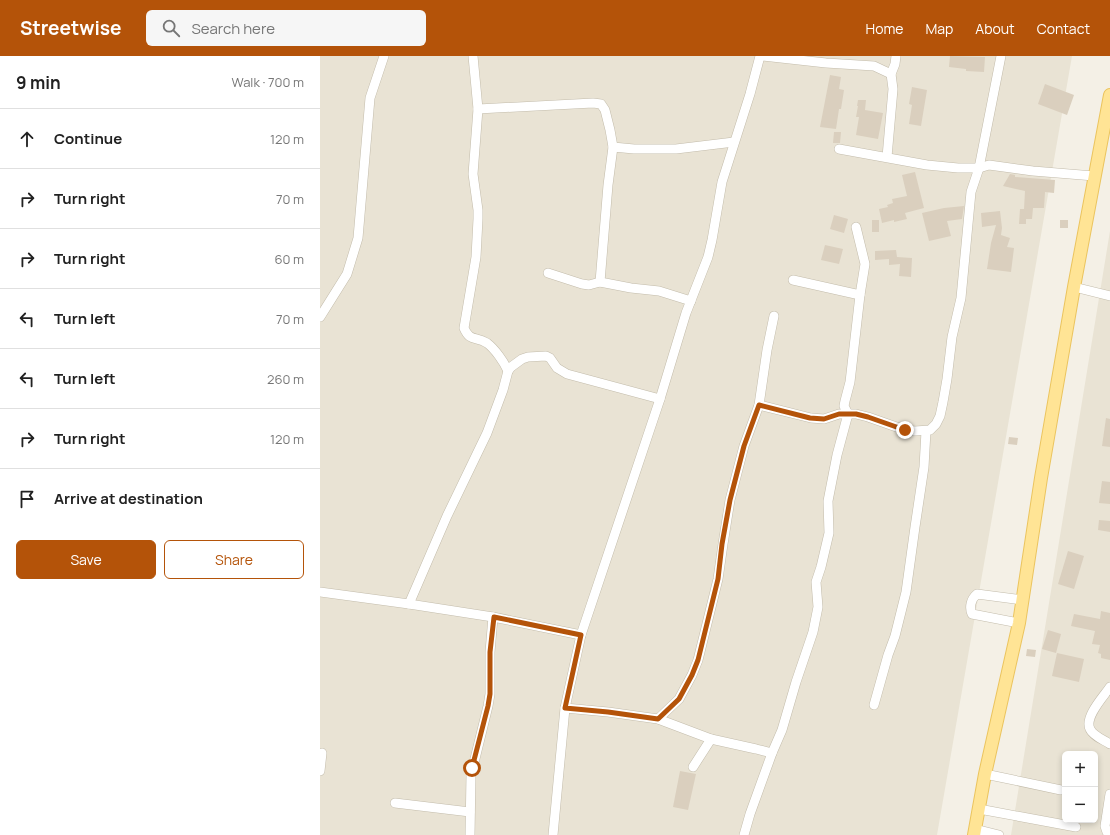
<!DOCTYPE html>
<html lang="en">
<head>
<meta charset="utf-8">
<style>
  :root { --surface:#fff; --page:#f6f6f6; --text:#222; --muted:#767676; --line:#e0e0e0; --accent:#b45309 }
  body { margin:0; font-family:Manrope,sans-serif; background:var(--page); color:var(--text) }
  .controls { position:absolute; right:12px; bottom:12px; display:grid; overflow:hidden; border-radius:6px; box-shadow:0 2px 6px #0003 }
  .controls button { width:36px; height:36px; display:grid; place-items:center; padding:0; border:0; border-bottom:1px solid var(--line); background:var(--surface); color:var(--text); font:20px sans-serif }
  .stop { position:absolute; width:12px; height:12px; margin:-9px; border:3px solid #b45309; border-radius:50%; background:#fff }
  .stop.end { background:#b45309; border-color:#fff; box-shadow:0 1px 4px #0008 }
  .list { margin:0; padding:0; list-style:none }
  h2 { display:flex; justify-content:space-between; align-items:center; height:52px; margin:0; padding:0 16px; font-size:17px }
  h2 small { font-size:13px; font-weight:400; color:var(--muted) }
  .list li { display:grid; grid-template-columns:26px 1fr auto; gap:12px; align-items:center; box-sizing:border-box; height:60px; padding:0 16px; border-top:1px solid var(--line) }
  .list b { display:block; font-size:15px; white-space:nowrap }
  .list em { font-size:13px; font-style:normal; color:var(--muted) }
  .actions { display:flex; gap:8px; padding:12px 16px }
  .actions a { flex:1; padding:9px 0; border:1px solid var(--accent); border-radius:6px; text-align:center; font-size:14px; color:var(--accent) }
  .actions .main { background:var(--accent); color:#fff }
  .icon { flex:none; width:22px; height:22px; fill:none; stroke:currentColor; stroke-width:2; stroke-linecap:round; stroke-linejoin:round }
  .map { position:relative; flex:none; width:790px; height:779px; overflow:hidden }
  header { display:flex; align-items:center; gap:24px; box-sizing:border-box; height:56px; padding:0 20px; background:var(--accent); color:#fff }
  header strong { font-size:19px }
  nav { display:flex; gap:22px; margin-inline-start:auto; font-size:14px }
  .search { width:280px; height:36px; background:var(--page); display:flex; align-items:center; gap:10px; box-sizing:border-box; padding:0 14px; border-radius:6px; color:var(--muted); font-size:15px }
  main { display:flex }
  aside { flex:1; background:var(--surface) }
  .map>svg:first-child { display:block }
  .residential { fill:#e9e3d4; fill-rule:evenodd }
  .building { fill:#dacfbe }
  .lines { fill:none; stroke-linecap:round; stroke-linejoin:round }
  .minor-casing { stroke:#c3bcab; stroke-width:10 }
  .major-casing { stroke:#ebc45e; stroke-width:14 }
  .minor { stroke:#fff; stroke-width:9 }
  .major { stroke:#ffe495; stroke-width:12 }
  .route { stroke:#b45309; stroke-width:5 }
</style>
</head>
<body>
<header>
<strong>Streetwise</strong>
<div class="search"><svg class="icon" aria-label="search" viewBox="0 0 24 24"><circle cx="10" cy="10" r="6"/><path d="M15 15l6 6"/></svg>Search here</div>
<nav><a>Home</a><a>Map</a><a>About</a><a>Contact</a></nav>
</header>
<main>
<aside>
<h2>9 min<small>Walk · 700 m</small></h2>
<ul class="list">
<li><svg class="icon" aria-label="ahead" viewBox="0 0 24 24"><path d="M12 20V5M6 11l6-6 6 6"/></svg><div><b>Continue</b></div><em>120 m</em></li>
<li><svg class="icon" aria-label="right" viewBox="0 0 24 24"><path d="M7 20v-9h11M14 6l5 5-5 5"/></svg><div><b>Turn right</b></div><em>70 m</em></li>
<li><svg class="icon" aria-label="right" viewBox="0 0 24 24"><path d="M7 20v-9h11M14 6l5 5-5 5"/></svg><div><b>Turn right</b></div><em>60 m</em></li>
<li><svg class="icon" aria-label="left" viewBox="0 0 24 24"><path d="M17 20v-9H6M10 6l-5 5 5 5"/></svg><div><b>Turn left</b></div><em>70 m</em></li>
<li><svg class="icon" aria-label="left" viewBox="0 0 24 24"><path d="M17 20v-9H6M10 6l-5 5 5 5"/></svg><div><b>Turn left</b></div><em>260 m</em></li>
<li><svg class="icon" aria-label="right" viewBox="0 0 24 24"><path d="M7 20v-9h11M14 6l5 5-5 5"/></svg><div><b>Turn right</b></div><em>120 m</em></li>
<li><svg class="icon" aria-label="arrive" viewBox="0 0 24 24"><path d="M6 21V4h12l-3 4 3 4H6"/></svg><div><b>Arrive at destination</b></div></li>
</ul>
<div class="actions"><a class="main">Save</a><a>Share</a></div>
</aside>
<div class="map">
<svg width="790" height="779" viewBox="0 0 790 779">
  <rect width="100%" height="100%" fill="#f4f0e6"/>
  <g class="residential">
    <path d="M0,0H752L617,779H0Z"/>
    <path d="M790,175V779H691ZM745,698H775V764H745Z"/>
  </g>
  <g class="building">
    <path d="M630,0L665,1L664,16L646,15V13L629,11Z"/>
    <path d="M510,19L521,21L519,33L524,34L521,53H519L516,73L500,71Z"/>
    <path d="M725,28L754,39L747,59L718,48Z"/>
    <path d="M592,31L607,34L601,70L589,68L592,49L589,48Z"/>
    <path d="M538,44H546L545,54L563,57L558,83L536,79L539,61H536L538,50H537Z"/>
    <path d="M514,76H521L520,87H513Z"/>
    <path d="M595,116L604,152L585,157L587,163L574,166V164L562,167L559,153L568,151L567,149L573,147L572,143L587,140L582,119Z"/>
    <path d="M690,118L695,119V121L735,124L734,137L725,136L724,152H713L712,163H706V168H699L700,153H704L705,135L683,130Z"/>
    <path d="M644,150L642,163L627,165L631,180L609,185L602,157L624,152Z"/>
    <path d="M680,155L682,172L681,179L690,182L687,191L694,192L691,216L667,213L671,187L676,169L662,171L661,157Z"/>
    <path d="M514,159L528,163L524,177L510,173Z"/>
    <rect x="552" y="164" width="7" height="12"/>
    <rect x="740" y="164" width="8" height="8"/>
    <path d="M505,189L523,193L519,208L501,204Z"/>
    <path d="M576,194L577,201L592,202L591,221L579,220L580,208L569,209V203L555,204V195Z"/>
    <path d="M786,362L790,363V391L782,390Z"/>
    <path d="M689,381L698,382L697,389L688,388Z"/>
    <path d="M782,425L790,426V448L779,447Z"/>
    <path d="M779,464L790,465V476L778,474Z"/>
    <path d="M748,495L764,500L754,533L738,528Z"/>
    <path d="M781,555L790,557V604L781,602V598L778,597L780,589L772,588L775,575L751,570L754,558L780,563Z"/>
    <path d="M728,574L741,578L736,597L722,593Z"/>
    <path d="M707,593L716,594L715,601L706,600Z"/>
    <path d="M737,597L764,603L759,626L732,620Z"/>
    <path d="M360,715L376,718L368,754L353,751Z"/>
  </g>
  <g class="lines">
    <defs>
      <g id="minor">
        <path d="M153,0L158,53L153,118L158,154V163L156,201L144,272C150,286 155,280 167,287C175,293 184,306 188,315"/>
        <path d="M443,0L506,7L554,10L571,18"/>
        <path d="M158,53L273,47L281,48L285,54L290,74L293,91L288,129L280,226"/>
        <path d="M293,91L314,93H356L414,86"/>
        <path d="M519,93L607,109L638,112H659L669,109L713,115L774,120"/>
        <path d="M567,101L573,33L571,18L575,8L576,0"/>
        <path d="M228,217L262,228L269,229L280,226L311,232L339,235L371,245"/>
        <path d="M473,224L540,239"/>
        <path d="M754,231L790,240"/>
        <path d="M0,261L27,218L38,182L50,42L64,0"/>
        <path d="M439,349L491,362L504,363L519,358H536L548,361L585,374L595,375L610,374L616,368L620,360L623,346L627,323L632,281L641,242L651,136L659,112L681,0"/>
        <path d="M0,536L89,548L173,561L261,579"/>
        <path d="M89,548L127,460L167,377L183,334L188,315L191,311L202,303L208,301L226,300L230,302L237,312L247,318L340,343"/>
        <path d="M699,567L652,558C649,551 651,543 657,538L703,544"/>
        <path d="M790,631C784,640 764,661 770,673C773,680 784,684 790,688"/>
        <path d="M554,649L568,599L575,580L586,536L595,471L604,411L606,375"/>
        <path d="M245,652L288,656L338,663L391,683L436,693L452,697L430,758L424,779"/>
        <path d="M338,663L359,643L372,619L378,604L398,523L403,488L410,444L424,390L439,349L447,294L454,260"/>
        <path d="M452,697L462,674L476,626L493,576L498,551L496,526L501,511L509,477L508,445L517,399L528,358L524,350L525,345L530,326L540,239L545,208L536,171"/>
        <path d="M373,711L391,683"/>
        <path d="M0,715L2,697"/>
        <path d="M665,718L741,734"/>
        <path d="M790,738L785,770L787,776L790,778"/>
        <path d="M75,747L150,756"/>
        <path d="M659,753L756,771"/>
        <path d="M655,773L679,779"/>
        <path d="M150,779L151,719L168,650L170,638V596L173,561"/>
        <path d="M233,779L245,652L261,579L340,343L366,257L388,201L392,184L402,126L430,38L440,0"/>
      </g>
      <path id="major" d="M654,779L665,718L699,567L721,422L754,231L790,39"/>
    </defs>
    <use href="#minor" class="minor-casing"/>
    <use href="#major" class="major-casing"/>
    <use href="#minor" class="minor"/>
    <use href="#major" class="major"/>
  </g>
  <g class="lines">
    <path class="route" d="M152,712L168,650L170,638V596L174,561L261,579L245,652L288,656L338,663L359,643L372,619L378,604L398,523L402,488L410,444L424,390L439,349L490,362L504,363L519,358H536L548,361L585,374"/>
  </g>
</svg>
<div class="controls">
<button>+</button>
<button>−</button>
</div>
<div class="stop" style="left:152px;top:712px"></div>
<div class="stop end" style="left:585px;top:374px"></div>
</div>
</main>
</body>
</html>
